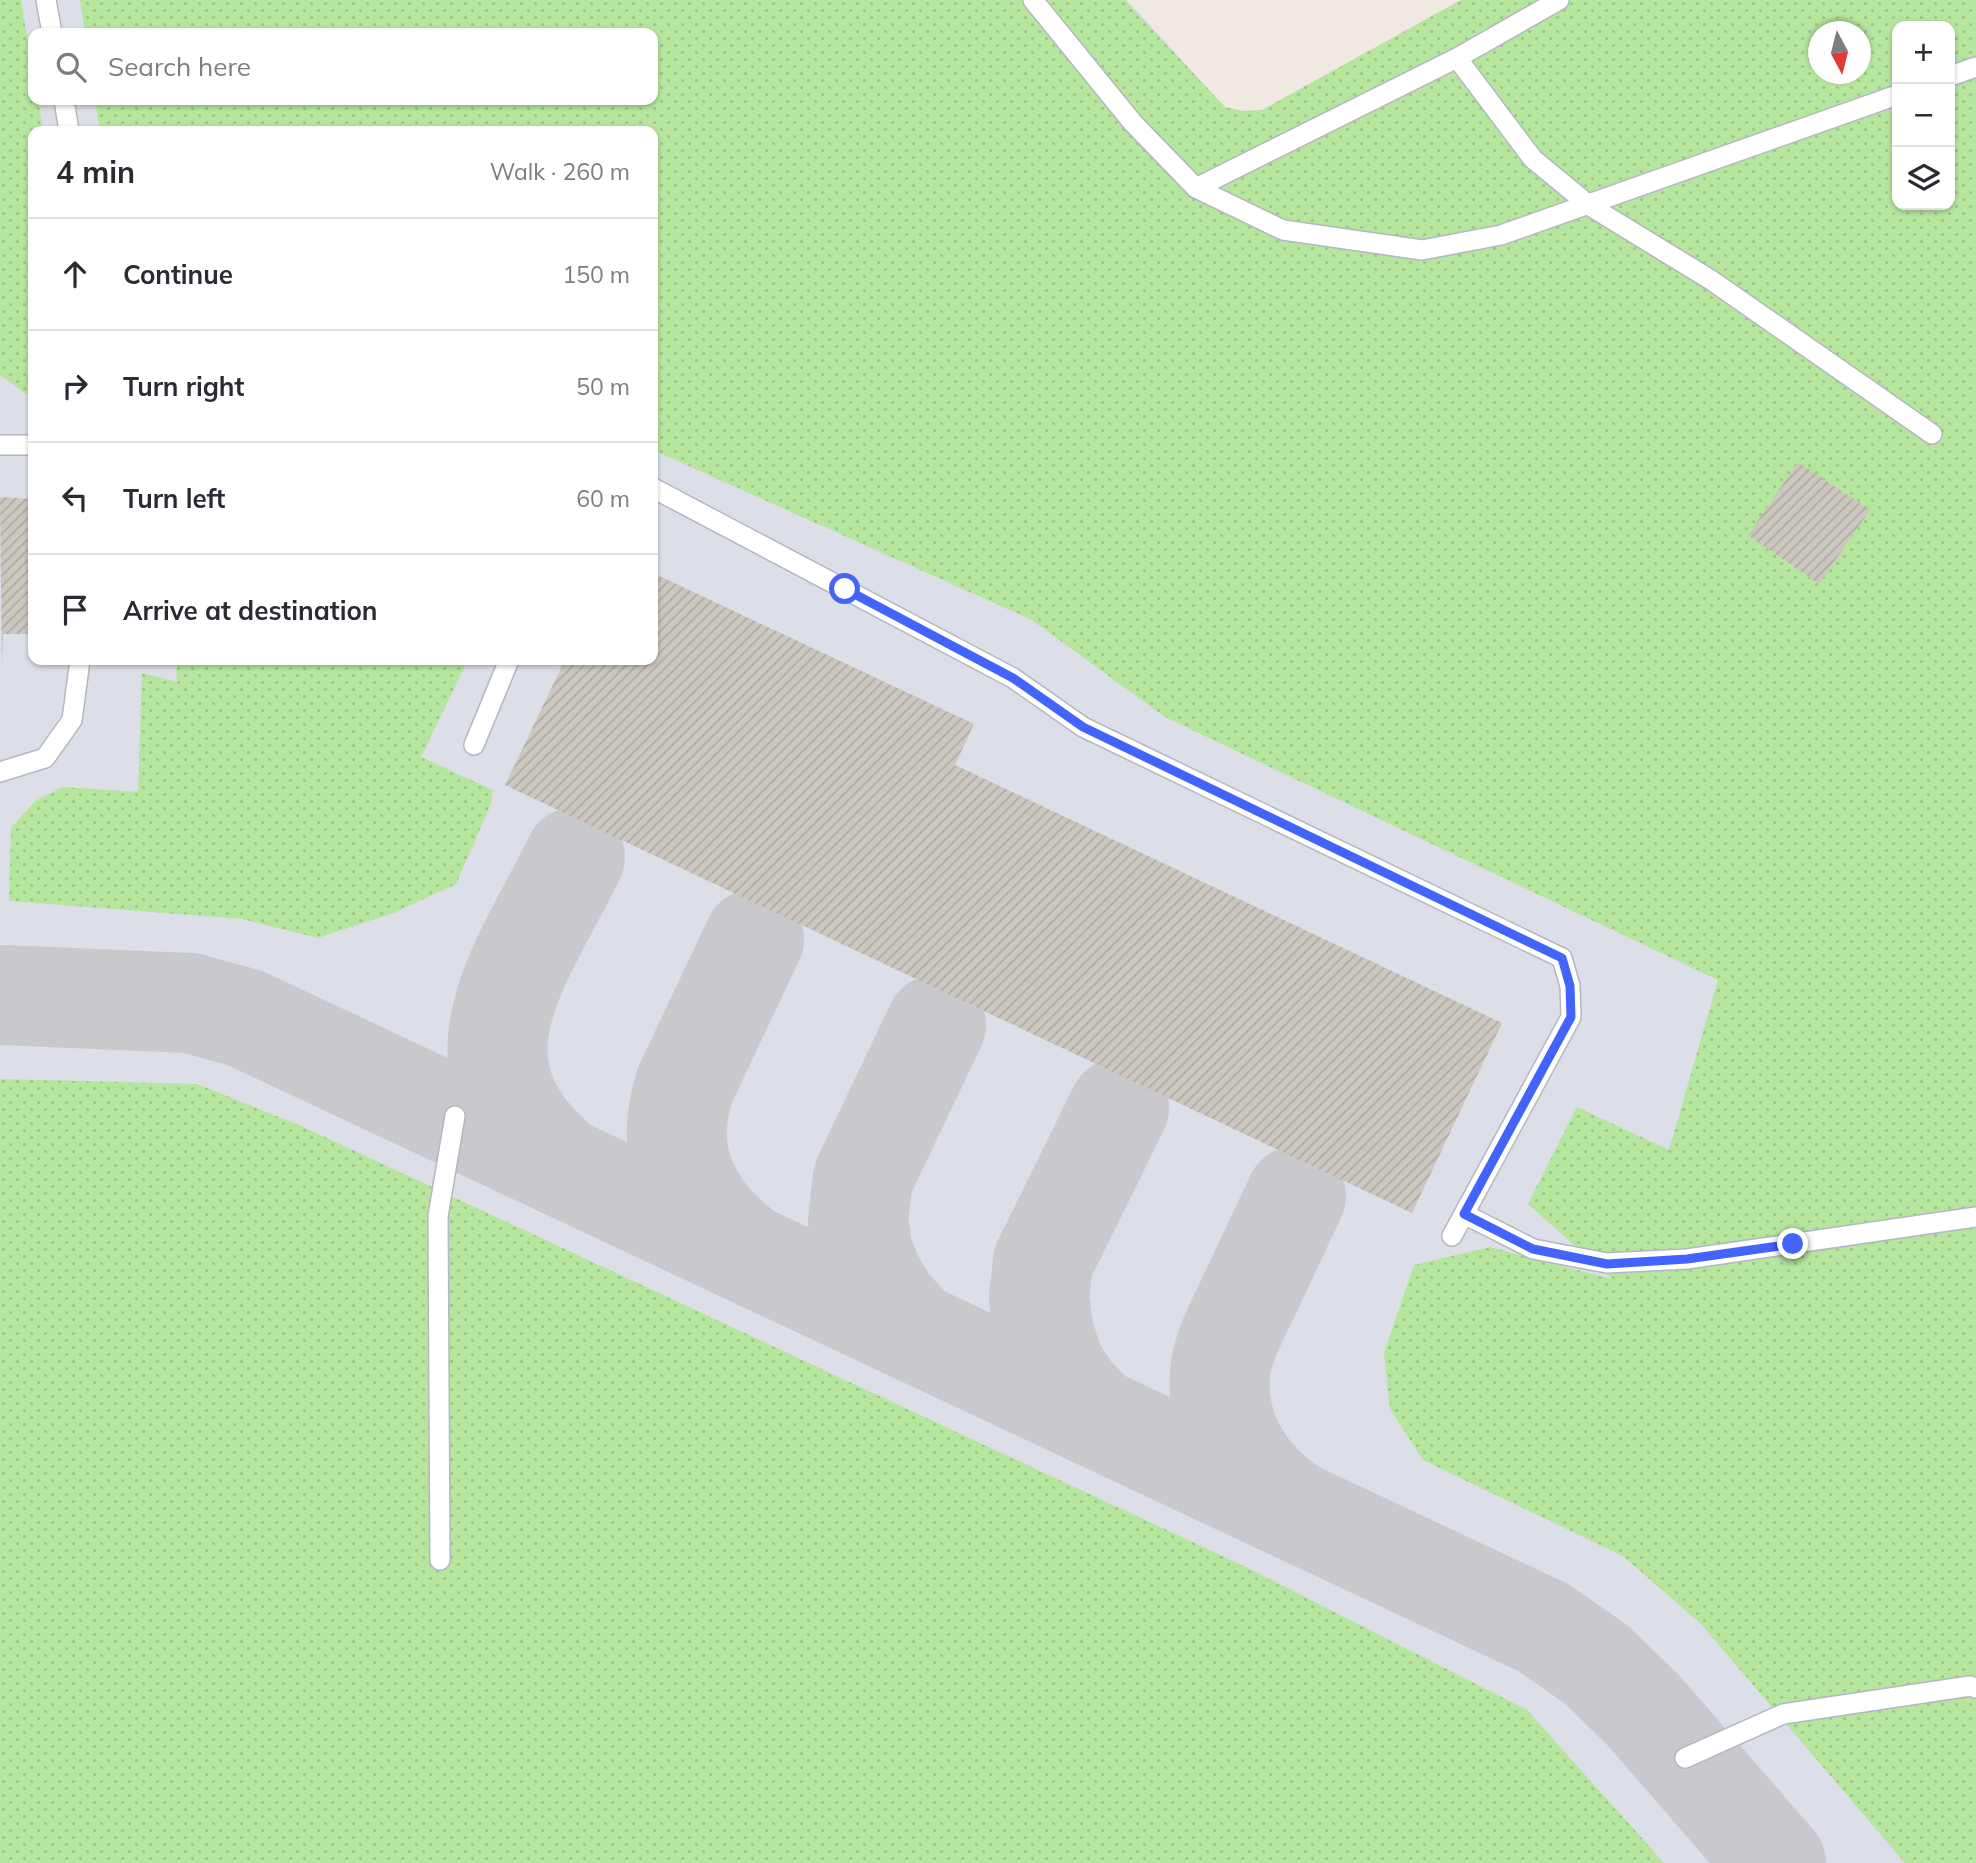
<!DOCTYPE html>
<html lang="en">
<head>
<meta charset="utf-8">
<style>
  :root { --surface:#fff; --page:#f2f2f3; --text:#2b2b33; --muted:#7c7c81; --line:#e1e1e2 }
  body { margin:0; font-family:Mulish,sans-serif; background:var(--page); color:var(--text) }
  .controls { position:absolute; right:21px; top:21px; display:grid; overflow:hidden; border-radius:14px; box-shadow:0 2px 5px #0004 }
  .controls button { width:63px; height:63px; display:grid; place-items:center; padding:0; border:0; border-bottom:2px solid var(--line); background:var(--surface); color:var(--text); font:35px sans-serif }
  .compass { position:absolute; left:1808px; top:21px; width:63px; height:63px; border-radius:50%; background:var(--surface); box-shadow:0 2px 5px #0004; rotate:173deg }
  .stop { position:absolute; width:21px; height:21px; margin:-16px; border:5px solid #4264fb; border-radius:50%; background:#fff }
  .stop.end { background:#4264fb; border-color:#fff; box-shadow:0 2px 7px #0008 }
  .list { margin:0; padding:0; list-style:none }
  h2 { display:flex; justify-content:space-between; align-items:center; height:91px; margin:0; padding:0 28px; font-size:30px }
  h2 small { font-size:23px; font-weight:400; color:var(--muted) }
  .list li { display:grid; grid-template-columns:46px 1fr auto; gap:21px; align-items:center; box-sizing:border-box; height:112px; padding:0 28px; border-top:2px solid var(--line) }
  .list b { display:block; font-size:26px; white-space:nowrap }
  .list em { font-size:23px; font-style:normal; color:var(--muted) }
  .icon { flex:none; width:38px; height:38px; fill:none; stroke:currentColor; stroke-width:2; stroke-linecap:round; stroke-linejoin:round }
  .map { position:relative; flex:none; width:1976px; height:1863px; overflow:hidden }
  .search { position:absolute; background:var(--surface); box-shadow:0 2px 5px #0004; left:28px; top:28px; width:630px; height:77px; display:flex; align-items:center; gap:18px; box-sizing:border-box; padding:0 24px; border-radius:14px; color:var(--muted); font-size:26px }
  .panel { position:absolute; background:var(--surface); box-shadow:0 2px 5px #0004; left:28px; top:126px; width:630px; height:539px; border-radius:14px }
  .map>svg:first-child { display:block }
  .airport { fill:#dcdee8; fill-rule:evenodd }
  .grass { fill:url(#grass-dots); fill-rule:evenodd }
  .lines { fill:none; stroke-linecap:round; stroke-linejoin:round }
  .taxiway { stroke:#c9c8cc; stroke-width:100 }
  .building { fill:url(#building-hatch) }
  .lane-casing { stroke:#b4b7c1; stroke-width:22 }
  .lane { stroke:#fff; stroke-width:19 }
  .route { stroke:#4264fb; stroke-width:9 }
</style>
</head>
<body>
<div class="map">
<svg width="1976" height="1863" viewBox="0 0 1976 1863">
  <defs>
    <pattern id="grass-dots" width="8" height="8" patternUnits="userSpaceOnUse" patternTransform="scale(1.75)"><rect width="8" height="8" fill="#b6e59e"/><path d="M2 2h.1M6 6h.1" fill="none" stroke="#9dc588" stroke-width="1.8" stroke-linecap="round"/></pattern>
    <pattern id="building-hatch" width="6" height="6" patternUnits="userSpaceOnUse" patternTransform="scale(1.75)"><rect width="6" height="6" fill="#cbc7bf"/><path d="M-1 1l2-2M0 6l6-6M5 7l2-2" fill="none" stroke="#afaba4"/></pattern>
  </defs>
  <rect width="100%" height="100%" fill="#efe9e1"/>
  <path class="airport" d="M0,0H1127L1225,107L1242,111L1262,110L1461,0H1976V1863H0ZM1897,26H1950V205H1897ZM1818,32H1860V74H1818ZM33,33H653V100H33ZM33,131H653V660H33Z"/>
  <g class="grass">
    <path d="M0,0H21L33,74V100H38L43,131H33V399L0,375Z"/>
    <path d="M80,0H1125L1225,107L1242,111L1262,110L1461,0H1976V1863H1905L1701,1624L1623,1556L1423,1460L1390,1409L1384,1353L1414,1265L1490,1247L1612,1279L1528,1204L1577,1107L1669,1150L1718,980L1165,717L1032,620L653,450V131H100L95,100H653V33H85ZM1897,26H1950V205H1897ZM1818,32H1860V74H1818Z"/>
    <path d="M176,660H468L421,757L493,790L491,804L456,884L396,912L318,938L242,919L9,901L11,828L35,801L63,787L138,792L142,673L177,682Z"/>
    <path d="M0,1079L197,1084L299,1125L1248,1568L1527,1710L1664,1863H0Z"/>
  </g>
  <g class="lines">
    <g class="taxiway">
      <path d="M0,995L190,1003L245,1018L1544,1628L1597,1665L1644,1711L1776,1863"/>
      <path d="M563,1167C439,1065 519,970 575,857"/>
      <path d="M745,1252C689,1209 662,1155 685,1085L754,939"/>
      <path d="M913,1331L888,1303L874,1280L863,1253L858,1220L863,1178L936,1025"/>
      <path d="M1095,1417L1072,1393L1055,1367L1044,1334L1039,1298L1043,1262L1119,1108"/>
      <path d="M1294,1510C1247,1480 1215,1431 1220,1372C1223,1346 1237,1321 1248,1298C1264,1264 1280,1230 1296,1196"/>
    </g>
  </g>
  <g class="building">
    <path d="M1798,462L1870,510L1819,584L1748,535Z"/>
    <path d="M0,497L33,499V634H3L2,668Z"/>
    <path d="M653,573L974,724L955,765L1502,1023L1412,1213L505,785L565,660H653Z"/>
  </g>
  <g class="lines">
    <defs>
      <g id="lane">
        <path d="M46,0L52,33"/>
        <path d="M1033,0L1133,123L1196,188L1283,230L1422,250L1501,235L1897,95"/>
        <path d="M1457,58L1533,159L1590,206L1711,280L1932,434"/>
        <path d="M1950,76L1976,67"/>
        <path d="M64,100L69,131"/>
        <path d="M1196,188L1457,58L1559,0"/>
        <path d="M0,445H33"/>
        <path d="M653,488L1013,678L1083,727L1562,958L1570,986L1571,1017L1452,1236"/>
        <path d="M474,745L509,660"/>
        <path d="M0,772L45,758L72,720L80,660"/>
        <path d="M1464,1214L1533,1249L1607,1263L1687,1259L1976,1217"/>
        <path d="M440,1560L438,1216L455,1116"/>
        <path d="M1685,1758L1783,1714L1970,1686L1976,1688"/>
      </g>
    </defs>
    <use href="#lane" class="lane-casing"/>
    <use href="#lane" class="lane"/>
  </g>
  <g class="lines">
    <path class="route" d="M845,589L1013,678L1083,727L1562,958L1570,986L1571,1017L1464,1214L1533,1249L1607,1264L1687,1259L1793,1244"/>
  </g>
</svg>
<div class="controls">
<button>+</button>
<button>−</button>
<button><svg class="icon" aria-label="layers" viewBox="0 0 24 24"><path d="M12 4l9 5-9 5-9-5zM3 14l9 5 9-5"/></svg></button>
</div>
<svg class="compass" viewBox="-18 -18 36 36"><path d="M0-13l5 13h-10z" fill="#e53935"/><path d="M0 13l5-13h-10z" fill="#7c7c81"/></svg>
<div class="stop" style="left:845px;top:589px"></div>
<div class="stop end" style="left:1793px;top:1244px"></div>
<div class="search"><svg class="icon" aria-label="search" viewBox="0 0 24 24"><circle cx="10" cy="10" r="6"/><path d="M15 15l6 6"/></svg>Search here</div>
<section class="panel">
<h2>4 min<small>Walk · 260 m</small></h2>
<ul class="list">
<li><svg class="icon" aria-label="ahead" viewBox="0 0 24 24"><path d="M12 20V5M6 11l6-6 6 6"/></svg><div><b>Continue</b></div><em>150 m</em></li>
<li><svg class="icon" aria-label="right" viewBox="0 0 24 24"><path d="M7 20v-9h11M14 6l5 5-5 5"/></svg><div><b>Turn right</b></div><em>50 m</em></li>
<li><svg class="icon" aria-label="left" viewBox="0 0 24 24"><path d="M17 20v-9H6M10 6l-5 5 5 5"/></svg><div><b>Turn left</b></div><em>60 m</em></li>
<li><svg class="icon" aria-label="arrive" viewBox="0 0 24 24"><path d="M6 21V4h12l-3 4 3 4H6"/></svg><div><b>Arrive at destination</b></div></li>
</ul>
</section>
</div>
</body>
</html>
